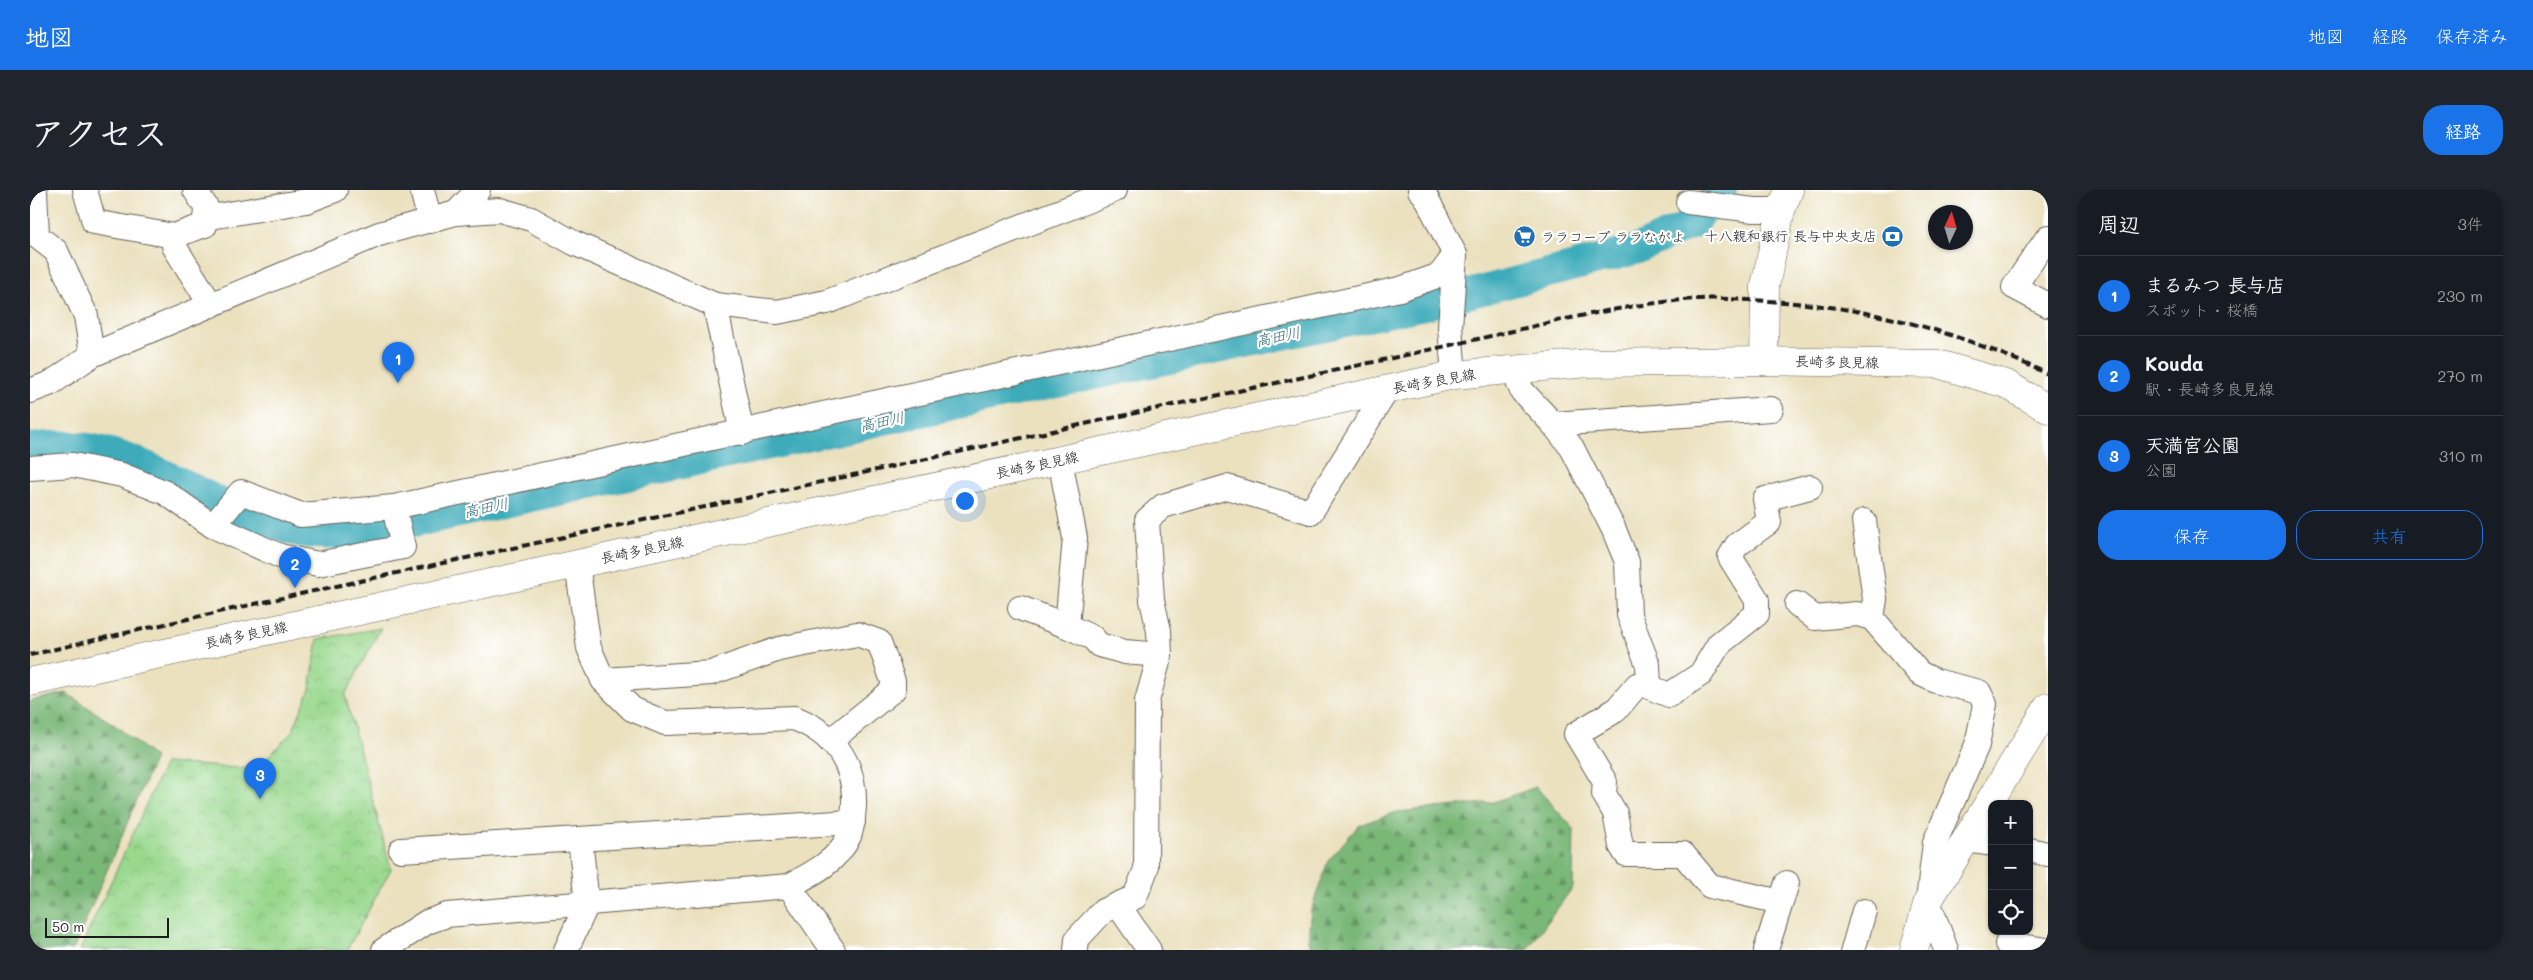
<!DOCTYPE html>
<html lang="ja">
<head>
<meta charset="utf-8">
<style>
  :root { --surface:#171b24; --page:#20242c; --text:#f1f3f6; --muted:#9ea1a6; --line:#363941; --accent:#1a73e8 }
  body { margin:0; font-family:Mali,"Klee One",sans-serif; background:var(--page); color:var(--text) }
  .controls { position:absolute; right:15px; bottom:15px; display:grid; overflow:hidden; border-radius:10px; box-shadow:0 1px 4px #0004 }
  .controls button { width:45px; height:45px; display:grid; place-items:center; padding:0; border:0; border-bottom:1px solid var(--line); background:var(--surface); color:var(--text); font:25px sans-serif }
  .compass { position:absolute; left:1898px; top:15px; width:45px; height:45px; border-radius:50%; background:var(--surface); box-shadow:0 1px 4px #0004; rotate:4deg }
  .scale { position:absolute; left:15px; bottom:12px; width:124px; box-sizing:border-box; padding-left:5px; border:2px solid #1c1c1c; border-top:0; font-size:14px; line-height:18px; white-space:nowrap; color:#1c1c1c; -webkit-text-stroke:4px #fff; paint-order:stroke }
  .you { position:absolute; left:934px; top:310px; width:18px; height:18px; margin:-12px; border:4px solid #fff; border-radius:50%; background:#1a73e8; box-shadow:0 0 0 8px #1a73e833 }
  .badge { display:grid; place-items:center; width:32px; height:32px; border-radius:50%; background:var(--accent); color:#fff; font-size:16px; font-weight:700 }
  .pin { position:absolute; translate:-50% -41px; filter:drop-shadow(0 1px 2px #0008) }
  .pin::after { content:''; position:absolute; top:26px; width:18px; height:15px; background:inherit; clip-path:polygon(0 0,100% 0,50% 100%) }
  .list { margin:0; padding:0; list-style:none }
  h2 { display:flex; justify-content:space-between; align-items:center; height:65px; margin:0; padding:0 20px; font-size:21px }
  h2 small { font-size:16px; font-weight:400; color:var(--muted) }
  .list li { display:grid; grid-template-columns:32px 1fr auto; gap:15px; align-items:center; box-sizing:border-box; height:80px; padding:0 20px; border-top:1px solid var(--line) }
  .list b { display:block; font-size:19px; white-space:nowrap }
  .list p { margin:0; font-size:16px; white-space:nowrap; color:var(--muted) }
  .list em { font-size:16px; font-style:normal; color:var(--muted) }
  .actions { display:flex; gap:10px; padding:15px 20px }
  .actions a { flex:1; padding:11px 0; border:1px solid var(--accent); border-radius:20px; text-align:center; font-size:18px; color:var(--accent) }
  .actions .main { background:var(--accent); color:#fff }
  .icon { flex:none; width:28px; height:28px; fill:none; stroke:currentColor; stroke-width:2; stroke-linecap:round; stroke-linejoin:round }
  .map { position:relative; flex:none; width:2018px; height:760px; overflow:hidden; border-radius:20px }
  header { display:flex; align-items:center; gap:30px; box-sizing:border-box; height:70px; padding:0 25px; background:var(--accent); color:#fff }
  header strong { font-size:24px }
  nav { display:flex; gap:28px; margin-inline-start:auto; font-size:18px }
  .intro { display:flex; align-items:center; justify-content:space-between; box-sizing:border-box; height:120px; padding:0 30px }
  h1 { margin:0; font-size:35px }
  .button { padding:12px 22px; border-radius:20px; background:var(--accent); color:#fff; font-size:18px; font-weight:700 }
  main { display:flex; gap:30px; padding:0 30px }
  aside { flex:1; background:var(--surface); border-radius:20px; box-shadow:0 1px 4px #0004 }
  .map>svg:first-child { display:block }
  .forest { fill:url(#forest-firs); stroke:#4b6a4a }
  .park { fill:url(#park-crowns); stroke:#5a7a54 }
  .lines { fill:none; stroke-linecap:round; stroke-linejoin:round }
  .river { stroke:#3dabba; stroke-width:30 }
  .minor-casing { stroke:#646155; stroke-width:26 }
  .major-casing { stroke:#646155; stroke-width:29 }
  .minor { stroke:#fff; stroke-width:24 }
  .major { stroke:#fff; stroke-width:28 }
  .rail { stroke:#1c1c1c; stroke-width:4; stroke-dasharray:8 4; stroke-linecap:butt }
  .labels { text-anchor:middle; stroke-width:4.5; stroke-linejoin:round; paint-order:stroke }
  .poi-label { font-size:14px; fill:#1c1c1c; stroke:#fff; text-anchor:end }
  .street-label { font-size:14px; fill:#1c1c1c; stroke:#fff }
  .water-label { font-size:15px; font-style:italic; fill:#2c646b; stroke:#fff }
</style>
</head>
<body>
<header>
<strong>地図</strong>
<nav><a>地図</a><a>経路</a><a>保存済み</a></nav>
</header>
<div class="intro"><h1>アクセス</h1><a class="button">経路</a></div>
<main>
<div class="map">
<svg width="2018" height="760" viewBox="0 0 2018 760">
  <defs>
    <pattern id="forest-firs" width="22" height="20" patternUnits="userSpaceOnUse" patternTransform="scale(1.25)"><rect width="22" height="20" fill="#7ab878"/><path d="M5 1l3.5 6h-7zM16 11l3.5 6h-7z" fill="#639562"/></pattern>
    <pattern id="park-crowns" width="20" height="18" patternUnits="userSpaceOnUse" patternTransform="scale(1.25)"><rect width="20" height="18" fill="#99d88d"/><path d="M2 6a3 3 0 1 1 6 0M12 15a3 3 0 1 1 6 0" fill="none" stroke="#83b979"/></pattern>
  </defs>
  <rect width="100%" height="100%" fill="#fff"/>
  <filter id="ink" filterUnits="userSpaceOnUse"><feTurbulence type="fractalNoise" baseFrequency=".02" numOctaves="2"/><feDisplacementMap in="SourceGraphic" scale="10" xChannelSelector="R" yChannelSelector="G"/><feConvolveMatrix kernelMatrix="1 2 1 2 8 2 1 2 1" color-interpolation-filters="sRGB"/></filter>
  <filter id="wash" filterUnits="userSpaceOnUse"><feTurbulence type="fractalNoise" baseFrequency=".0096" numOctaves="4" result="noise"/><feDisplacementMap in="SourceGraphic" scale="20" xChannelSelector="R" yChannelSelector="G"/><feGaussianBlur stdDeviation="1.12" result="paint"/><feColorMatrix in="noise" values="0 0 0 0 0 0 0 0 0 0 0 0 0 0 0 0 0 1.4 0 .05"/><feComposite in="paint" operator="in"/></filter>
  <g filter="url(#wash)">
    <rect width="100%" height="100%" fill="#ebe1bf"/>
    <g class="forest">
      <path d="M36,503L89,538L125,568L43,760H0V511Z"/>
      <path d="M1506,597L1544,639L1543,697L1497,760H1283L1278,750L1281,720L1298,671L1329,635L1367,622L1464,612Z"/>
    </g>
    <path class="park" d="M351,438L315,505L361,679L317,760H50L135,573L226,579L262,542L280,499L288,449Z"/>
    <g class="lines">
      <path class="river" d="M0,258C101,241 170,317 261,340C286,347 315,344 341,342L923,215L1404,113L1605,60L1662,34L1692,0"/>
    </g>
  </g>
  <g filter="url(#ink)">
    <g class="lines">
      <defs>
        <g id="minor">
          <path d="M5,0L7,46"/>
          <path d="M55,0L64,32L144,46V56L181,115"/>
          <path d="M392,0L400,31"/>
          <path d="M1390,0L1395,5L1425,65L1420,137L1424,185"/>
          <path d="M1658,12L1724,20H1751"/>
          <path d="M426,23L448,0"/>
          <path d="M175,28L276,11L305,0"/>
          <path d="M0,41L26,61L56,126L62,165"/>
          <path d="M144,46L175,35L176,17L165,0"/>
          <path d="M2018,47L1984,97L2018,115"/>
          <path d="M685,115L712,243"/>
          <path d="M1483,180L1492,201L1523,234L1741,219"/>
          <path d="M0,201L21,193L62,165L349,44L426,23L470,20L501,29L544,53L685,115L747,122L797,112L1085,0"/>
          <path d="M1523,234L1542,258L1584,340L1597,372L1599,425L1618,475L1619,497L1639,505L1671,484L1689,454L1727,424V410L1700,367L1707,355L1739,332L1735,309L1780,297"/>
          <path d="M1030,270L1045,348L1037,436L1063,448L1069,455L1095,462L1130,465"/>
          <path d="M0,278L43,275L92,285L136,303L183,336L250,366L288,374L373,357L364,317"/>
          <path d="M1834,331L1845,409L1842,428L1889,483L1906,491L1949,502L1955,514L1947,555L1905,652L1898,711L1916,760"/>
          <path d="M183,336L211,302L271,325L364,317L1370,99L1410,85L1425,65"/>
          <path d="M1767,414L1785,428L1827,424L1842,428"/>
          <path d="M990,418L1037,436"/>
          <path d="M573,490L681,483L749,459L827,444L849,452L863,491V500L800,551"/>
          <path d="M1619,491L1607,495L1586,520L1546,544L1575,592L1574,604L1585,623L1591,656L1596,664H1653L1680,696L1751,712"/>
          <path d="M1936,650L1962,654"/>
          <path d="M371,660L823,632"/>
          <path d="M1999,660L2018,664"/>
          <path d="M759,696L803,760"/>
          <path d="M1088,715L1119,760"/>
          <path d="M1977,754L2016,760"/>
          <path d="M354,760L397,732L417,725L759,696C782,684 808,671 819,646C823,636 823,626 824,616C826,573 803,543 764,528L635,533L602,519L573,490L559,458L547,374"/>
          <path d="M536,760L557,714L550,649"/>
          <path d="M1046,760L1047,749L1073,721L1105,707L1116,679L1117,511L1130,465L1129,441L1122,410L1117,330L1133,316L1197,297L1281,322L1357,200"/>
          <path d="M1736,760L1757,693"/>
          <path d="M1823,760L1834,721"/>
        </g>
        <g id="major">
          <path d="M1734,171L1735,96L1751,20L1759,0"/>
          <path d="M0,492L1424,185L1559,173L1734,171L1908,174L1976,194L2018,219"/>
          <path d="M1884,760L1898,711L2018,517"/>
        </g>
      </defs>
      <use href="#minor" class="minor-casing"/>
      <use href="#major" class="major-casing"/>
      <use href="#minor" class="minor"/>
      <use href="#major" class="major"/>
      <path class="rail" d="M0,465C334,387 670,320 1005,245C1143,214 1283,186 1421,155C1503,137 1583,115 1666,109C1683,108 1701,109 1718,110C1829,114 1917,137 2018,184"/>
    </g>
  </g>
  <defs>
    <symbol id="bank-disc" viewBox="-11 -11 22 22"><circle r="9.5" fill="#1f6fb2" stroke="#fff"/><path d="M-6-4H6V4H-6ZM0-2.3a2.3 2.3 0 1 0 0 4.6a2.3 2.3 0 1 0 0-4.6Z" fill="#fff"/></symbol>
    <symbol id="supermarket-disc" viewBox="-11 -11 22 22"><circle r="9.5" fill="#1f6fb2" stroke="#fff"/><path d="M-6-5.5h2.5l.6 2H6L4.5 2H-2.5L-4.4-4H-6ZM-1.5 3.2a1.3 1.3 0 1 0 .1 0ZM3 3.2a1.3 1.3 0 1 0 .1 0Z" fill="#fff"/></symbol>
  </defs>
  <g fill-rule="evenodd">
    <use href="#bank-disc" x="1850" y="34" width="25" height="25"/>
    <use href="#supermarket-disc" x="1482" y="34" width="25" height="25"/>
  </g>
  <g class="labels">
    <g class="poi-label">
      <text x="1847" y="51">十八親和銀行 長与中央支店</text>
      <text x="1511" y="52" text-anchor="start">ララコープ ララながよ</text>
    </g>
    <g class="street-label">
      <text transform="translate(1807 172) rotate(1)" y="5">長崎多良見線</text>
      <text transform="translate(1404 191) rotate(-10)" y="5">長崎多良見線</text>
      <text transform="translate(1007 275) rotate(-12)" y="5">長崎多良見線</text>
      <text transform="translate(612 360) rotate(-12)" y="5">長崎多良見線</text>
      <text transform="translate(216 445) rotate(-12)" y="5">長崎多良見線</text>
    </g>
    <g class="water-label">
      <text transform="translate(1248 147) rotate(-12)" y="5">高田川</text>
      <text transform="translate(852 232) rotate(-12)" y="5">高田川</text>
      <text transform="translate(456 318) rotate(-12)" y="5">高田川</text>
    </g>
  </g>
</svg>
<div class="controls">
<button>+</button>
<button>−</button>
<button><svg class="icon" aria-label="locate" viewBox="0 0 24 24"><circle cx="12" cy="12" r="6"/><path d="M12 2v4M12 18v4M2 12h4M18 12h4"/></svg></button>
</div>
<svg class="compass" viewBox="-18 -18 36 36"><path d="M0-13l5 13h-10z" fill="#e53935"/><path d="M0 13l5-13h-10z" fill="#9ea1a6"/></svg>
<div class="scale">50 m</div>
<div class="you"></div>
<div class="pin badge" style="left:368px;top:193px">1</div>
<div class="pin badge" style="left:265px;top:398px">2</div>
<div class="pin badge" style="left:230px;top:609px">3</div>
</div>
<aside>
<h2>周辺<small>3件</small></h2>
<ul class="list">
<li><span class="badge">1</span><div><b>まるみつ 長与店</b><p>スポット · 桜橋</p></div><em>230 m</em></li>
<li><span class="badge">2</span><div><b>Kouda</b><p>駅 · 長崎多良見線</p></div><em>270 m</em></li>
<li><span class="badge">3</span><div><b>天満宮公園</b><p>公園</p></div><em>310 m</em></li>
</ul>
<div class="actions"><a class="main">保存</a><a>共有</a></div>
</aside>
</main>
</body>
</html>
